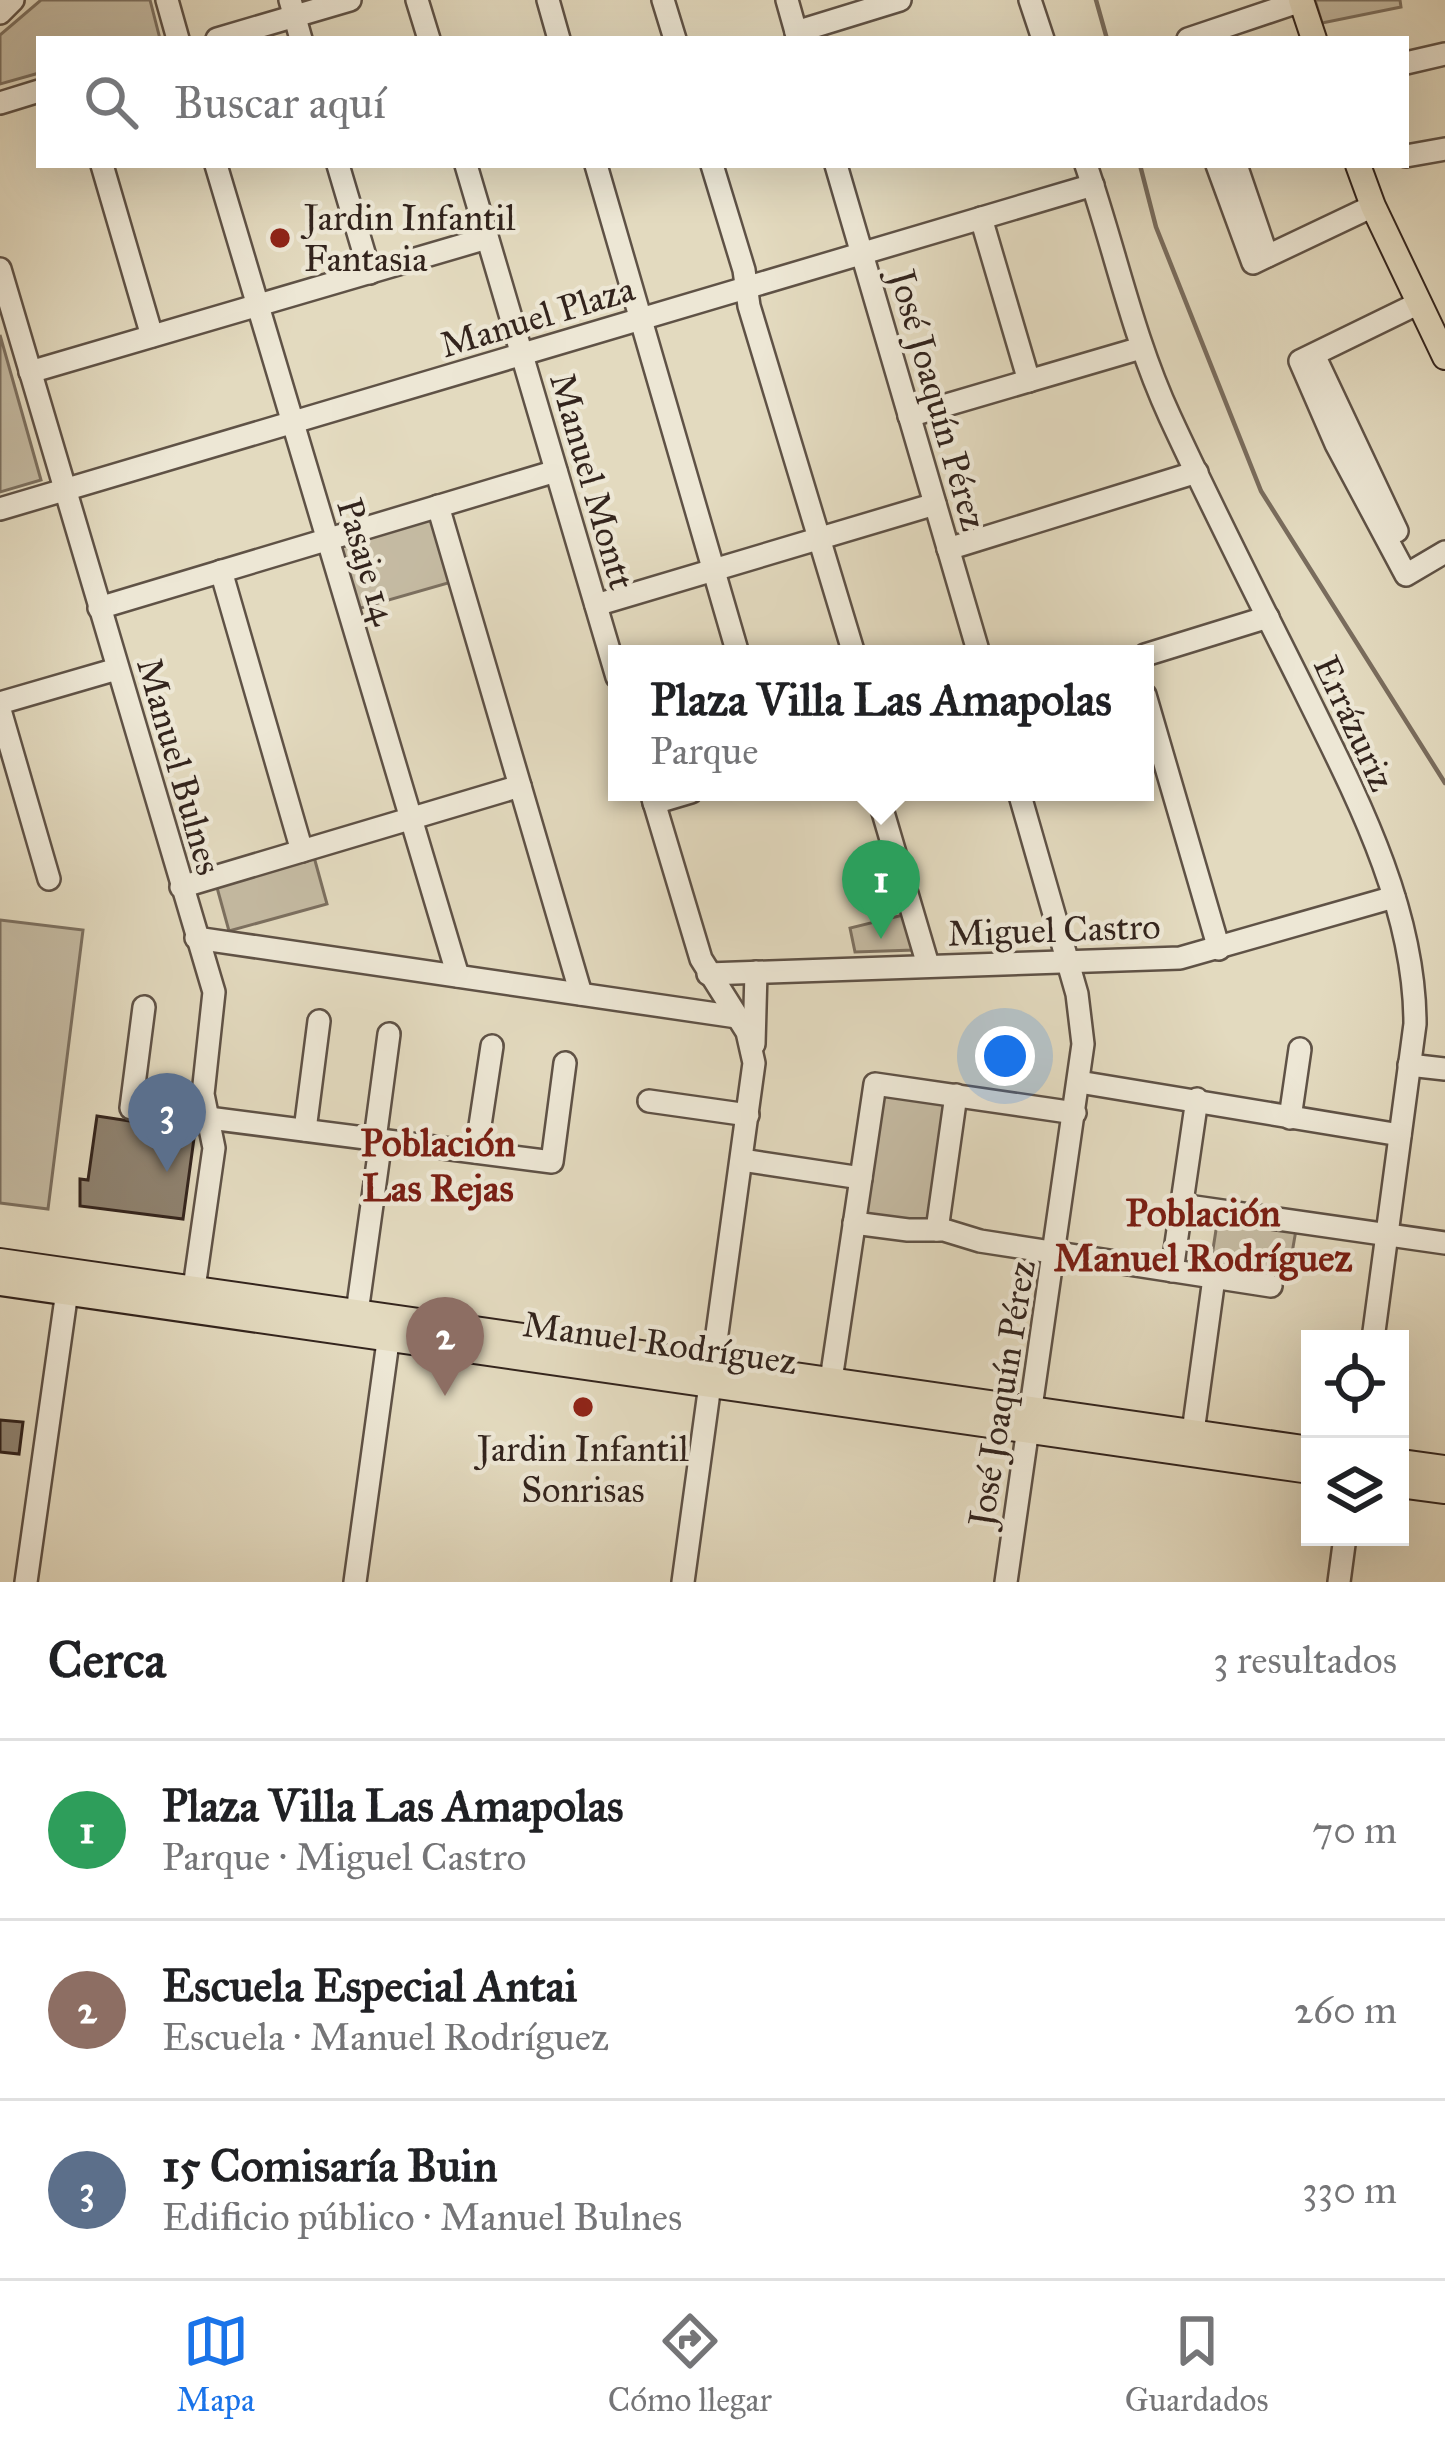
<!DOCTYPE html>
<html lang="es">
<head>
<meta charset="utf-8">
<style>
  :root { --surface:#fff; --page:#f2f2f2; --text:#202124; --muted:#757577; --line:#e0e0e0; --accent:#1a73e8 }
  body { margin:0; font-family:"IM FELL Great Primer",serif; background:var(--page); color:var(--text) }
  .controls { position:absolute; right:36px; bottom:36px; display:grid; overflow:hidden; border-radius:0px; box-shadow:0 12px 48px #0002 }
  .controls button { width:108px; height:108px; display:grid; place-items:center; padding:0; border:0; border-bottom:3px solid var(--line); background:var(--surface); color:var(--text); font:60px sans-serif }
  .you { position:absolute; left:1005px; top:1056px; width:42px; height:42px; margin:-30px; border:9px solid #fff; border-radius:50%; background:#1a73e8; box-shadow:0 0 0 18px #1a73e833 }
  .badge { display:grid; place-items:center; width:78px; height:78px; border-radius:50%; background:var(--accent); color:#fff; font-size:39px; font-weight:700 }
  .pin { position:absolute; translate:-50% -99px; filter:drop-shadow(0 3px 6px #0008) }
  .pin::after { content:''; position:absolute; top:63px; width:42px; height:36px; background:inherit; clip-path:polygon(0 0,100% 0,50% 100%) }
  .popup { position:absolute; left:608px; top:645px; width:546px; height:156px; box-sizing:border-box; display:grid; place-content:center; border-radius:0px; background:var(--surface); filter:drop-shadow(0 3px 9px #0005); font-size:39px; white-space:nowrap; color:var(--muted) }
  .popup b { font-size:45px; color:var(--text) }
  .popup::after { content:''; position:absolute; left:50%; top:100%; margin-left:-24px; border:24px solid transparent; border-top-color:var(--surface) }
  .list { margin:0; padding:0; list-style:none }
  h2 { display:flex; justify-content:space-between; align-items:center; height:156px; margin:0; padding:0 48px; font-size:51px }
  h2 small { font-size:39px; font-weight:400; color:var(--muted) }
  .list li { display:grid; grid-template-columns:78px 1fr auto; gap:36px; align-items:center; box-sizing:border-box; height:180px; padding:0 48px; border-top:3px solid var(--line) }
  .list b { display:block; font-size:45px; white-space:nowrap }
  .list p { margin:0; font-size:39px; white-space:nowrap; color:var(--muted) }
  .list em { font-size:39px; font-style:normal; color:var(--muted) }
  .icon { flex:none; width:66px; height:66px; fill:none; stroke:currentColor; stroke-width:2; stroke-linecap:round; stroke-linejoin:round }
  .map { position:relative; flex:none; width:1445px; height:1582px; overflow:hidden }
  .search { position:absolute; background:var(--surface); box-shadow:0 12px 48px #0002; left:36px; right:36px; top:36px; height:132px; display:flex; align-items:center; gap:30px; box-sizing:border-box; padding:0 42px; border-radius:0px; color:var(--muted); font-size:45px }
  .sheet { height:696px; background:var(--surface) }
  nav { display:flex; justify-content:space-around; align-items:center; box-sizing:border-box; height:168px; border-top:3px solid var(--line); background:var(--surface); font-size:33px; color:var(--muted) }
  nav a { display:grid; justify-items:center; gap:6px }
  nav .on { color:var(--accent) }
  .map>svg:first-child { display:block }
  .green { fill:#c5bba3; stroke:#7c7060; stroke-width:3 }
  .lines { fill:none; stroke-linecap:round; stroke-linejoin:round }
  .stream { stroke:#796c5d; stroke-width:4.5 }
  .building { fill:#8f8371; stroke:#33241d; stroke-width:3 }
  .minor-casing { stroke:#5f5246; stroke-width:26 }
  .major-casing { stroke:#33241d; stroke-width:28 }
  .minor { stroke:#ede7d5; stroke-width:21 }
  .major { stroke:#e3dabf; stroke-width:24 }
  .poi-dot { fill:#8f2418; stroke:#ede7d5; stroke-width:4.5 }
  .labels { text-anchor:middle; stroke-width:9; stroke-linejoin:round; paint-order:stroke }
  .poi-label { font-size:36px; fill:#33241d; stroke:#ede7d5; text-anchor:start }
  .street-label { font-size:36px; fill:#33241d; stroke:#ede7d5 }
  .neighbourhood-label { font-size:39px; font-weight:bold; fill:#7a1f14; stroke:#ede7d5 }
</style>
</head>
<body>
<div class="map">
<svg width="1445" height="1582" viewBox="0 0 1445 1582">
  <rect width="100%" height="100%" fill="#e3dabf"/>
  <filter id="stains"><feTurbulence type="fractalNoise" baseFrequency=".00167" numOctaves="4"/><feColorMatrix values="0 0 0 0 .2 0 0 0 0 .09 0 0 0 0 .02 0 0 0 .5 -.17"/></filter>
  <radialGradient id="worn" r=".72"><stop offset=".6" stop-color="#630" stop-opacity="0"/><stop offset="1" stop-color="#630" stop-opacity=".3"/></radialGradient>
  <g class="green">
    <path d="M41,0H150L160,39H39V73L0,84V35Z"/>
    <path d="M1315,0H1400L1401,7L1322,23Z"/>
    <path d="M0,335L41,480L0,492Z"/>
    <path d="M437,517L455,581L354,610L335,547Z"/>
    <path d="M314,857L327,904L229,931L216,884Z"/>
    <path d="M903,915L914,950L855,952L850,928Z"/>
    <path d="M0,920L83,930L48,1209L0,1203Z"/>
    <path d="M883,1090L951,1100L931,1229L863,1219Z"/>
    <path d="M1218,1217L1296,1230L1288,1276L1211,1262Z"/>
  </g>
  <g class="lines">
    <g class="stream">
      <path d="M1096,0L1107,39"/>
      <path d="M1140,165L1156,227L1261,491L1445,783"/>
    </g>
  </g>
  <g class="building">
    <path d="M97,1116L195,1131L183,1219L80,1206V1179L88,1180Z"/>
    <path d="M0,1420L23,1422L19,1454L0,1452Z"/>
  </g>
  <g class="lines">
    <defs>
      <g id="minor">
        <path d="M167,0L178,39"/>
        <path d="M290,0L301,39"/>
        <path d="M417,0L429,39"/>
        <path d="M548,0L559,39"/>
        <path d="M663,0L675,39"/>
        <path d="M787,0L798,39"/>
        <path d="M1030,0L1043,39"/>
        <path d="M0,13L13,0"/>
        <path d="M796,32L900,0"/>
        <path d="M217,39L350,0"/>
        <path d="M1188,39L1301,1"/>
        <path d="M1406,63L1445,54"/>
        <path d="M0,103L39,91"/>
        <path d="M1406,156L1445,149"/>
        <path d="M102,165L152,336"/>
        <path d="M216,165L458,976"/>
        <path d="M338,165L370,273"/>
        <path d="M466,165L617,677"/>
        <path d="M596,165L738,654"/>
        <path d="M712,165L744,270L749,306L854,654"/>
        <path d="M836,165L979,654"/>
        <path d="M1086,165C1115,249 1132,335 1170,417C1212,508 1258,598 1303,688C1354,792 1415,905 1415,1024L1373,1339"/>
        <path d="M1217,165L1253,263L1373,206"/>
        <path d="M1236,165L1267,256"/>
        <path d="M981,218L1029,381"/>
        <path d="M0,269L214,992L203,1094L214,1148L194,1288"/>
        <path d="M1419,303L1300,361L1336,444L1406,575L1445,552"/>
        <path d="M1314,355L1397,531"/>
        <path d="M30,372L487,238"/>
        <path d="M909,416L1141,348"/>
        <path d="M438,506L581,994"/>
        <path d="M0,509L1093,185"/>
        <path d="M948,549L1197,472"/>
        <path d="M221,571L302,851"/>
        <path d="M596,605L935,504"/>
        <path d="M99,608L556,471"/>
        <path d="M1145,655L1268,617"/>
        <path d="M1145,695L1219,949"/>
        <path d="M0,703L117,669"/>
        <path d="M0,710L49,879"/>
        <path d="M651,792L701,959L747,1032L754,1063L683,1582"/>
        <path d="M877,792L928,965"/>
        <path d="M654,803L691,792"/>
        <path d="M181,887L520,786"/>
        <path d="M196,938L737,1017"/>
        <path d="M708,974L1180,958L1394,897"/>
        <path d="M144,1007L131,1108L552,1162L565,1063"/>
        <path d="M754,1044L756,972"/>
        <path d="M1409,1065L1445,1069"/>
        <path d="M1079,1082L1400,1135"/>
        <path d="M649,1101L748,1115"/>
        <path d="M1290,1118L1300,1049"/>
        <path d="M305,1130L319,1021"/>
        <path d="M375,1139L389,1034"/>
        <path d="M476,1152L492,1046"/>
        <path d="M742,1160L861,1178"/>
        <path d="M1181,1205L1445,1243"/>
        <path d="M854,1223L908,1230H944L980,1241L1271,1286"/>
        <path d="M937,1230L956,1095"/>
        <path d="M1172,1271L1197,1099"/>
        <path d="M355,1327L381,1140"/>
        <path d="M831,1380L875,1084L1075,1113"/>
        <path d="M1193,1432L1214,1278"/>
        <path d="M26,1582L69,1277"/>
        <path d="M355,1582L390,1327"/>
        <path d="M1006,1582L1083,1044L1077,994L1019,792"/>
        <path d="M1339,1582L1345,1537"/>
      </g>
      <g id="major">
        <path d="M1301,0L1314,39"/>
        <path d="M1358,165L1373,206L1445,357"/>
        <path d="M0,1261L1310,1449"/>
        <path d="M0,1283L1310,1471"/>
        <path d="M1400,1462L1445,1468"/>
        <path d="M1400,1485L1445,1491"/>
      </g>
    </defs>
    <use href="#minor" class="minor-casing"/>
    <use href="#major" class="major-casing"/>
    <use href="#minor" class="minor"/>
    <use href="#major" class="major"/>
  </g>
  <g class="poi-dot">
    <circle cx="280" cy="238" r="12"/>
    <circle cx="583" cy="1407" r="12"/>
  </g>
  <g class="labels">
    <g class="poi-label">
      <text x="304" y="230">Jardin Infantil<tspan x="304" dy="41">Fantasia</tspan></text>
      <text x="583" y="1461" text-anchor="middle">Jardin Infantil<tspan x="583" dy="41">Sonrisas</tspan></text>
    </g>
    <g class="street-label">
      <text transform="translate(537 316) rotate(-17)" y="13">Manuel Plaza</text>
      <text transform="translate(939 400) rotate(74)" y="13">José Joaquín Pérez</text>
      <text transform="translate(593 481) rotate(74)" y="13">Manuel Montt</text>
      <text transform="translate(368 561) rotate(73)" y="13">Pasaje 14</text>
      <text transform="translate(1355 723) rotate(65)" y="13">Errázuriz</text>
      <text transform="translate(180 766) rotate(74)" y="13">Manuel Bulnes</text>
      <text transform="translate(1054 929) rotate(-2)" y="13">Miguel Castro</text>
      <text transform="translate(660 1342) rotate(8)" y="13">Manuel Rodríguez</text>
      <text transform="translate(1001 1393) rotate(-81)" y="13">José Joaquín Pérez</text>
    </g>
    <g class="neighbourhood-label">
      <text x="438" y="1156">Población<tspan x="438" dy="45">Las Rejas</tspan></text>
      <text x="1203" y="1226">Población<tspan x="1203" dy="45">Manuel Rodríguez</tspan></text>
    </g>
  </g>
  <rect width="100%" height="100%" filter="url(#stains)"/>
  <rect width="100%" height="100%" fill="url(#worn)"/>
</svg>
<div class="controls">
<button><svg class="icon" aria-label="locate" viewBox="0 0 24 24"><circle cx="12" cy="12" r="6"/><path d="M12 2v4M12 18v4M2 12h4M18 12h4"/></svg></button>
<button><svg class="icon" aria-label="layers" viewBox="0 0 24 24"><path d="M12 4l9 5-9 5-9-5zM3 14l9 5 9-5"/></svg></button>
</div>
<div class="you"></div>
<div class="pin badge" style="left:881px;top:939px;background:#2e9e5b">1</div>
<div class="popup"><b>Plaza Villa Las Amapolas</b>Parque</div>
<div class="pin badge" style="left:445px;top:1396px;background:#8d6e63">2</div>
<div class="pin badge" style="left:167px;top:1172px;background:#5c6f8a">3</div>
<div class="search"><svg class="icon" aria-label="search" viewBox="0 0 24 24"><circle cx="10" cy="10" r="6"/><path d="M15 15l6 6"/></svg>Buscar aquí</div>
</div>
<section class="sheet">
<h2>Cerca<small>3 resultados</small></h2>
<ul class="list">
<li><span class="badge" style="background:#2e9e5b">1</span><div><b>Plaza Villa Las Amapolas</b><p>Parque · Miguel Castro</p></div><em>70 m</em></li>
<li><span class="badge" style="background:#8d6e63">2</span><div><b>Escuela Especial Antai</b><p>Escuela · Manuel Rodríguez</p></div><em>260 m</em></li>
<li><span class="badge" style="background:#5c6f8a">3</span><div><b>15 Comisaría Buin</b><p>Edificio público · Manuel Bulnes</p></div><em>330 m</em></li>
</ul>
</section>
<nav>
<a class="on"><svg class="icon" aria-label="map" viewBox="0 0 24 24"><path d="M3 6l6-2 6 2 6-2v14l-6 2-6-2-6 2zM9 4v14M15 6v14"/></svg>Mapa</a>
<a><svg class="icon" aria-label="directions" viewBox="0 0 24 24"><path d="M12 3l9 9-9 9-9-9zM9 14v-3h6M13 9l2 2-2 2"/></svg>Cómo llegar</a>
<a><svg class="icon" aria-label="saved" viewBox="0 0 24 24"><path d="M7 4h10v16l-5-4-5 4z"/></svg>Guardados</a>
</nav>
</body>
</html>
